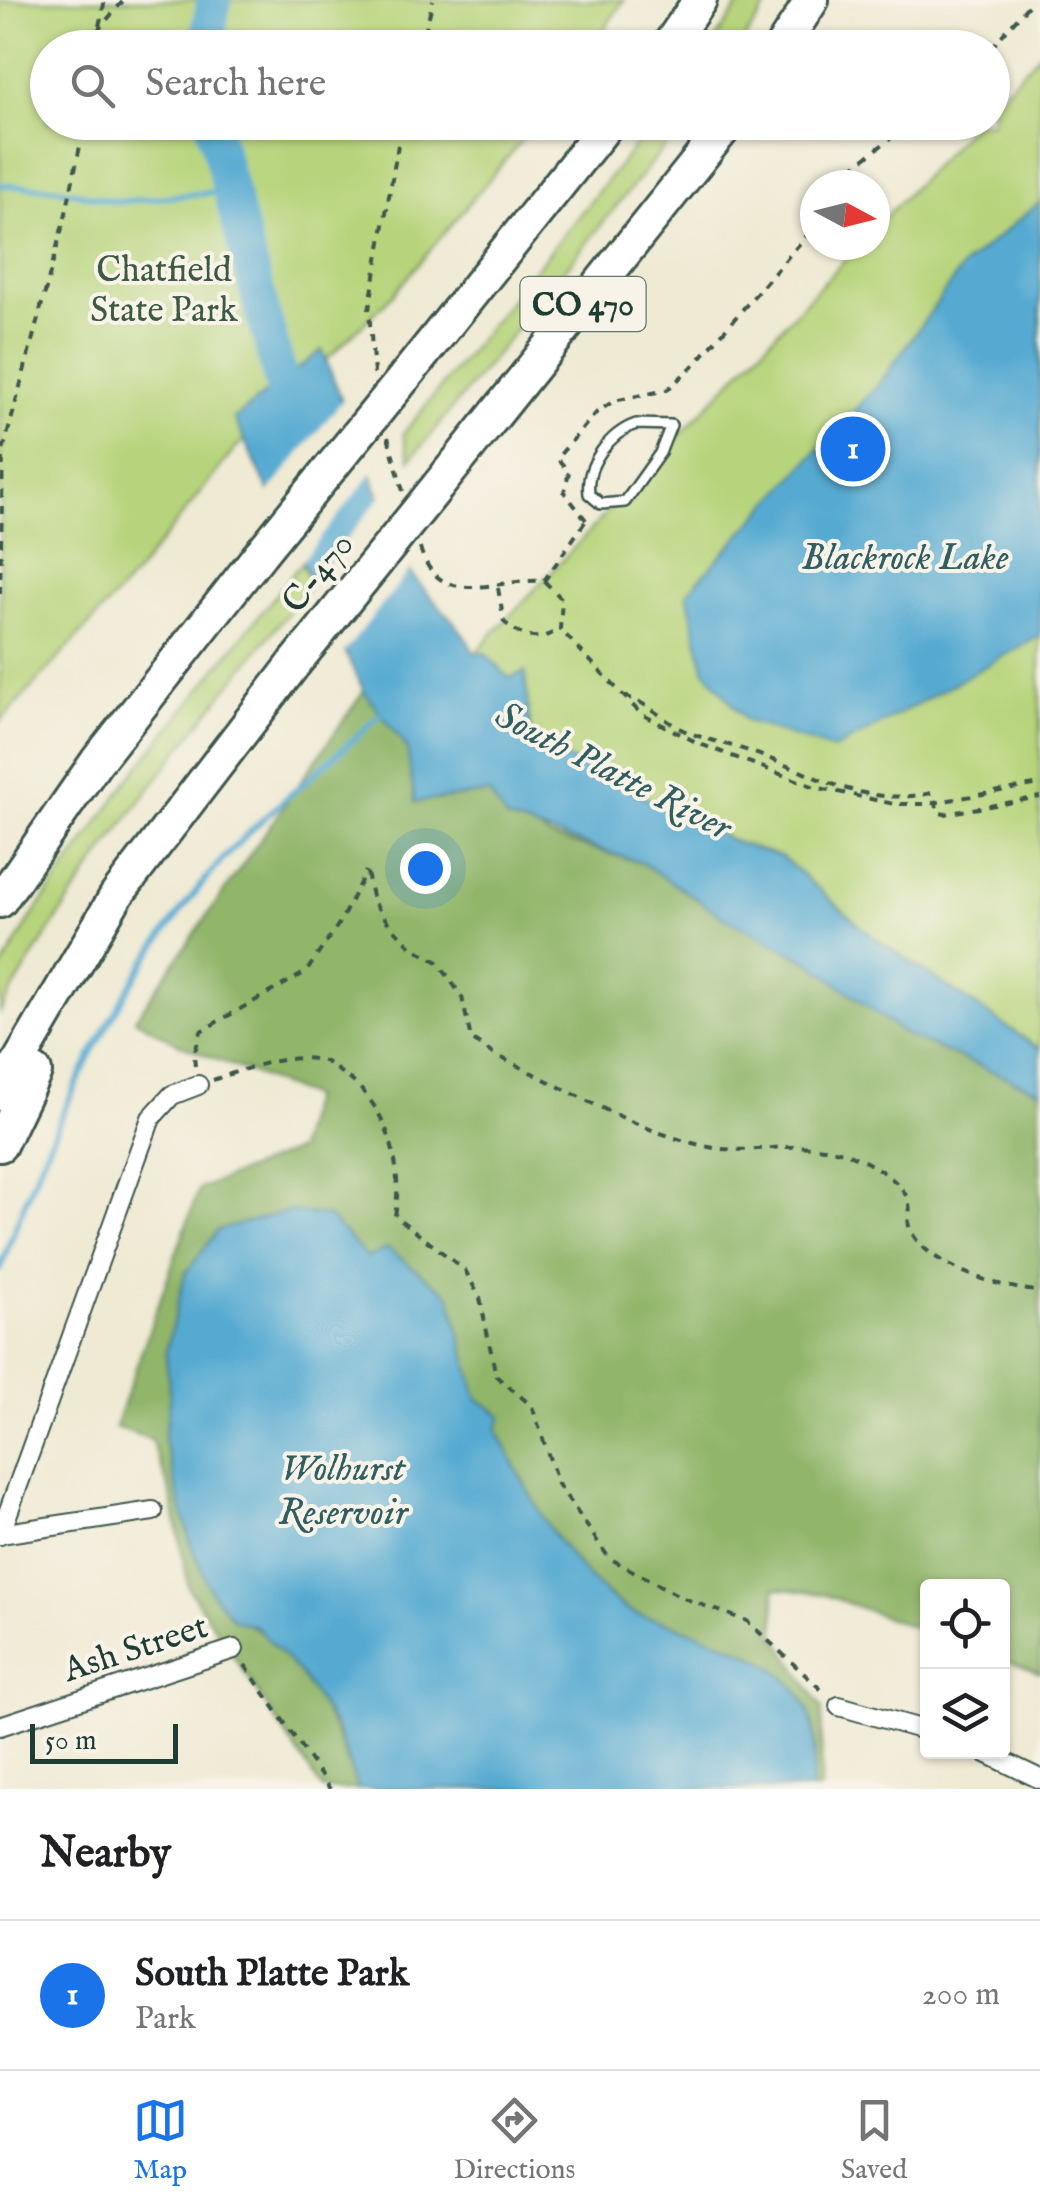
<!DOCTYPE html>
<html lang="en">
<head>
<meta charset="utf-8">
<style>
  :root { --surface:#fff; --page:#f2f2f2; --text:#202124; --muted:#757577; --line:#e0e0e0; --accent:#1a73e8 }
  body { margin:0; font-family:"IM FELL English",serif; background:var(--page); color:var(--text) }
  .controls { position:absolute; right:30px; bottom:30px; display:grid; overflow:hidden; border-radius:10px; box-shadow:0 2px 8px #0004 }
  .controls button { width:90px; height:90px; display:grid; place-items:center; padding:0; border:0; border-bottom:2px solid var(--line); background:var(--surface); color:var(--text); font:50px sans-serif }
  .compass { position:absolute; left:800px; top:170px; width:90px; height:90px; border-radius:50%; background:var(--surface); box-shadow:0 2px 8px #0004; rotate:97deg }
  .scale { position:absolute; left:30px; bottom:25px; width:148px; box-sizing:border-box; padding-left:10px; border:5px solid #1f3d34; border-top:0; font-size:28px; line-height:35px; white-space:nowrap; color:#1f3d34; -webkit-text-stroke:8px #f7f3e8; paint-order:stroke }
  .you { position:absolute; left:425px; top:868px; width:35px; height:35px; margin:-25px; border:8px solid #fff; border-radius:50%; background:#1a73e8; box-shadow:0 0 0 15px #1a73e833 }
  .badge { display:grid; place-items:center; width:65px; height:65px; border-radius:50%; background:var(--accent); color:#fff; font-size:32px; font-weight:700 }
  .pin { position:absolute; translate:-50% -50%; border:5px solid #fff; box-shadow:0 2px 10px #0006 }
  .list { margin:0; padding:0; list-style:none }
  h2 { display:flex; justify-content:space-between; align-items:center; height:130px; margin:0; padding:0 40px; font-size:42px }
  h2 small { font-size:32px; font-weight:400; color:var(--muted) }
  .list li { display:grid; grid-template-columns:65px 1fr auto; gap:30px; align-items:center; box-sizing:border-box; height:150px; padding:0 40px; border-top:2px solid var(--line) }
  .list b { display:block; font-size:38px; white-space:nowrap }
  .list p { margin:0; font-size:32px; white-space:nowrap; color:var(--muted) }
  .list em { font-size:32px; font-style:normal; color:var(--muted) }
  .icon { flex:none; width:55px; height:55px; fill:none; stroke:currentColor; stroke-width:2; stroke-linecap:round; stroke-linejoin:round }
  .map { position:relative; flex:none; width:1040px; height:1789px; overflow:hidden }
  .search { position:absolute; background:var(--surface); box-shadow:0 2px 8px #0004; left:30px; right:30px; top:30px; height:110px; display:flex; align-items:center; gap:25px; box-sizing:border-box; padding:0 35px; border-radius:55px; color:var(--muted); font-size:38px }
  .sheet { height:280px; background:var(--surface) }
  nav { display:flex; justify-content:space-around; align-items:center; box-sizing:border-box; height:140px; border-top:2px solid var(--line); background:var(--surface); font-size:28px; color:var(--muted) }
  nav a { display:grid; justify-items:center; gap:5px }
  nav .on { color:var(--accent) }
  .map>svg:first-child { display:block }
  .green { fill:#b7d47b; stroke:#6b8858; stroke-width:2.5 }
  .forest { fill:#91b66b; stroke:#587a50; stroke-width:2.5 }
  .water { fill:#56aad2; stroke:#3a7483; stroke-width:2.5 }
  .pier { fill:#efead3 }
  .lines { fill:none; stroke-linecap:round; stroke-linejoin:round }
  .stream { stroke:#56aad2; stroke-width:6 }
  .river { stroke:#56aad2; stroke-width:35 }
  .service-casing { stroke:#3e574c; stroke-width:14 }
  .minor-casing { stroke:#3e574c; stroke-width:22 }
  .motorway-casing { stroke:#3e574c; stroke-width:38 }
  .path { stroke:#3e574c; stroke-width:4; stroke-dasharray:8 8; stroke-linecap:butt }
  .service { stroke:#fff; stroke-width:9 }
  .minor { stroke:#fff; stroke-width:18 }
  .motorway { stroke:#fff; stroke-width:32 }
  .motorway-bridge-casing { stroke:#3e574c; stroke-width:38; stroke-linecap:butt }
  .motorway-bridge { stroke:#fff; stroke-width:32 }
  .labels { text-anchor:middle; stroke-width:8; stroke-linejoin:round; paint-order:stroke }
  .shield { fill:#f7f3e8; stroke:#60746a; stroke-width:2.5 }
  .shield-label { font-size:32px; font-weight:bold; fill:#1f3d34 }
  .park-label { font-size:35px; fill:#3d5b42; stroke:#f7f3e8 }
  .street-label { font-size:35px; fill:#1f3d34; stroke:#f7f3e8 }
  .water-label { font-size:38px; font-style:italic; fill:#305e63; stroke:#f7f3e8 }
</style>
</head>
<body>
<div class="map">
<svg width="1040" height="1789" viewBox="0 0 1040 1789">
  <rect width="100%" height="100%" fill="#f7f3e8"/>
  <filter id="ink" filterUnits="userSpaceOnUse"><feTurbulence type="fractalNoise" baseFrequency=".01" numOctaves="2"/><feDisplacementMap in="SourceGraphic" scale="20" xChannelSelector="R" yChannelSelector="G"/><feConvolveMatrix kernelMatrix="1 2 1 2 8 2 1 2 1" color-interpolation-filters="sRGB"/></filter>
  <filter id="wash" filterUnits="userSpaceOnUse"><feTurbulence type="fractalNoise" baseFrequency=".0048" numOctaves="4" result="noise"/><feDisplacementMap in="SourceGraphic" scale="40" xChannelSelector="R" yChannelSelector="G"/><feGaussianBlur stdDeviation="2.25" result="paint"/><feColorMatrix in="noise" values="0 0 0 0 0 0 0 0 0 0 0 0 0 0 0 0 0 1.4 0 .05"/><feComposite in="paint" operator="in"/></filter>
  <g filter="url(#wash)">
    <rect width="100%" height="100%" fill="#efead3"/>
    <g class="green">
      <path d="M0,0H624L592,47L48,48V122L536,123L391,297L235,449L133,577L0,722Z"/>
      <path d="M743,0H771L739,47H710Z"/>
      <path d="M1040,53V1049L872,936L782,857L738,843L531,741L525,673L509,679L474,654L859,245H875V228L974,123L992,122L993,103Z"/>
      <path d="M654,122L684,123L410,460L403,434Z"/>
      <path d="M301,563L311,584C201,721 88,858 0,1012V971L31,918L129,779Z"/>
    </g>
    <path class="forest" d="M364,691L407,748L415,802L490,793L550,837L642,863L724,917L810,962L905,1035L1040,1091V1673L1003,1659L1002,1586H928L927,1632L823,1594L775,1588V1635L822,1708L821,1789H812C812,1772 816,1753 814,1736C809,1666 730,1645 674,1625C659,1619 638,1618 624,1607C558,1558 533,1501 497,1430L502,1415L477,1398L465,1360L329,1217L218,1230L185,1274L166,1352L170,1400L164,1439L234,1619C296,1638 338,1733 358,1789H322L189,1589L171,1494L151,1439L115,1427L199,1189L297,1150L311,1097L179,1044L135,1019Z"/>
    <g class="water">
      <path d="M1040,202V636L834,750L746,721L704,669L687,593L882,380L963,266Z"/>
      <path d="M322,350L409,570C431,604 456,615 474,653H485L509,678L525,672L531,741L738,843L782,857L872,936L1040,1049V1091L905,1035L810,962L724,917L642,863L506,819L489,793L415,802L407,748L364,691L234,418Z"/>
      <path d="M289,1211L329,1217L368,1258L387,1248L450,1295L477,1398L502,1416L497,1430C533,1501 558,1559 624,1608C638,1618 659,1619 675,1625C730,1645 809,1666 814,1736C816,1753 812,1772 812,1789H358L336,1728L300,1674L255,1626L234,1620L211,1592L191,1545L164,1439L170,1400L166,1352L185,1274L218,1230Z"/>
    </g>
    <g class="pier">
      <path d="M345,397L373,472L297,567L264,498Z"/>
      <path d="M382,495L413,566L342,655L308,588Z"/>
    </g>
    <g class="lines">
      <g class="stream">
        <path d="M0,185L54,188L117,202L228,191"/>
        <path d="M0,1269C50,1128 114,989 211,873C262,812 328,766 384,711"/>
      </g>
      <g class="river">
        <path d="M206,48L214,0"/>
        <path d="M212,122L293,426"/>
      </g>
    </g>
  </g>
  <g filter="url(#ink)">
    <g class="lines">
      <defs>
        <path id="service" d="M636,424L671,425L660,453L625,502L601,504L589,494C585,465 610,433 636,424Z"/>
        <g id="minor">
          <path d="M0,1534L153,1511"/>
          <path d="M0,1535L151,1118L172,1095L198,1085"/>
          <path d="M839,1706L928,1731"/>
          <path d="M0,1726L234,1649"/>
          <path d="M984,1752L1040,1779"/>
        </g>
        <g id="motorway">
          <path d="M667,48L700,0"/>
          <path d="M781,48L812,0"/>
          <path d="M404,378L609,122"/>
          <path d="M438,486L729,122"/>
          <path d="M0,901L97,761L261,553"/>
          <path d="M0,1094L116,896L294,664"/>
          <path d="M0,1145L35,1072"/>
        </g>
      </defs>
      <use href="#service" class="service-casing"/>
      <use href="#minor" class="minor-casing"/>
      <use href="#motorway" class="motorway-casing"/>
      <g class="path">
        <path d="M99,26L105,0"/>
        <path d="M95,48L98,30L124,0"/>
        <path d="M421,48L433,0"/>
        <path d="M991,48L1033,0"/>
        <path d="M846,185L856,165L912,122"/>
        <path d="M374,374L369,310L402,122"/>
        <path d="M388,437L403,491"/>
        <path d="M586,520L564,492L569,472L557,458L597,412L614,401L667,390L696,363L815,226"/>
        <path d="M420,548C440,612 497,577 544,581L562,599L560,629L641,714L700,744L815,787L894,804H927L1040,784"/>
        <path d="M544,581L587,519"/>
        <path d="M498,588L504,622C523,638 538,643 560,629"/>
        <path d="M0,594L3,451L66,213L85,122"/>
        <path d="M624,696C649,703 661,719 683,730C705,740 726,743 748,751C813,772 858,808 932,793L939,813L945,814L1040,797"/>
        <path d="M367,873L373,901L389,924L412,947L438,962L462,997L471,1039L493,1054C563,1086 633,1131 709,1147C757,1157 805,1135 853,1156C872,1164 905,1182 909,1204C911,1211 907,1220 909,1226C921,1265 1004,1290 1040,1291"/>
        <path d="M195,1066L194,1054L201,1031L306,972L340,922L366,871"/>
        <path d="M213,1080C245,1069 286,1053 320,1060C327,1061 335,1068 340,1072C386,1101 404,1162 395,1216L465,1270L480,1298L496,1376L532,1406L558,1484L609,1558L683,1598L747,1621L826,1694"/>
        <path d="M245,1665L330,1789"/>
      </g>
      <use href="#service" class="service"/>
      <use href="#minor" class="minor"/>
      <use href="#motorway" class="motorway"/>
      <defs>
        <g id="motorway-bridge">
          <path d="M261,553L404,378"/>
          <path d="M294,664L438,486"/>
        </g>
      </defs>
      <use href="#motorway-bridge" class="motorway-bridge-casing"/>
      <use href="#motorway-bridge" class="motorway-bridge"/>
    </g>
  </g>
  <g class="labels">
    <rect class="shield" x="520.5" y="277" width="125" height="54" rx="8"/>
    <g class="shield-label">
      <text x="583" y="315">CO 470</text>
    </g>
    <g class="park-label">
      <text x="164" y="281">Chatfield<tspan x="164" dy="40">State Park</tspan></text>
    </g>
    <g class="street-label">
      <text transform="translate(317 572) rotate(-51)" y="12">C-470</text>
      <text transform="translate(135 1647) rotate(-18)" y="12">Ash Street</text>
    </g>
    <g class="water-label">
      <text x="905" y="569">Blackrock Lake</text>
      <text transform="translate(614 770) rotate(27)" y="13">South Platte River</text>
      <text x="343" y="1480">Wolhurst<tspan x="343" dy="44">Reservoir</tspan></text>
    </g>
  </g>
</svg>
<div class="controls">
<button><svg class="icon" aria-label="locate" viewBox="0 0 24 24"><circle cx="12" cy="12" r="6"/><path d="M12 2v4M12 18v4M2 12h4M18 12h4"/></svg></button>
<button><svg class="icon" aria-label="layers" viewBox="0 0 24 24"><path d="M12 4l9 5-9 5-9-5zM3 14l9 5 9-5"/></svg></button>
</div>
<svg class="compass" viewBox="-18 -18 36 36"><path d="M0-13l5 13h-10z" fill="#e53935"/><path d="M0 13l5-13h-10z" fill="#757577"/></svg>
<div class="scale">50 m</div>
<div class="you"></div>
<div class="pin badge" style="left:853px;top:449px">1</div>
<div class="search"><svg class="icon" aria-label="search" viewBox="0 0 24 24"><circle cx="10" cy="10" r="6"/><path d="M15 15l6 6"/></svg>Search here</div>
</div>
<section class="sheet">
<h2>Nearby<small></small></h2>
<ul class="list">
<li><span class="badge">1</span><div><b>South Platte Park</b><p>Park</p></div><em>200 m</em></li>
</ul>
</section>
<nav>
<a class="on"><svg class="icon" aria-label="map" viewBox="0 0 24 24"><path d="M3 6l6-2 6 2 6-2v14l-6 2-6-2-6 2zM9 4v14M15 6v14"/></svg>Map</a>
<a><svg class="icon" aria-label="directions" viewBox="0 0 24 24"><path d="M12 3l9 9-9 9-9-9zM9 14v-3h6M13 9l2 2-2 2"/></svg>Directions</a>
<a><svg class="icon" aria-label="saved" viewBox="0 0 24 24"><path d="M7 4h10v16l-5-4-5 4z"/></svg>Saved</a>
</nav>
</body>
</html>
